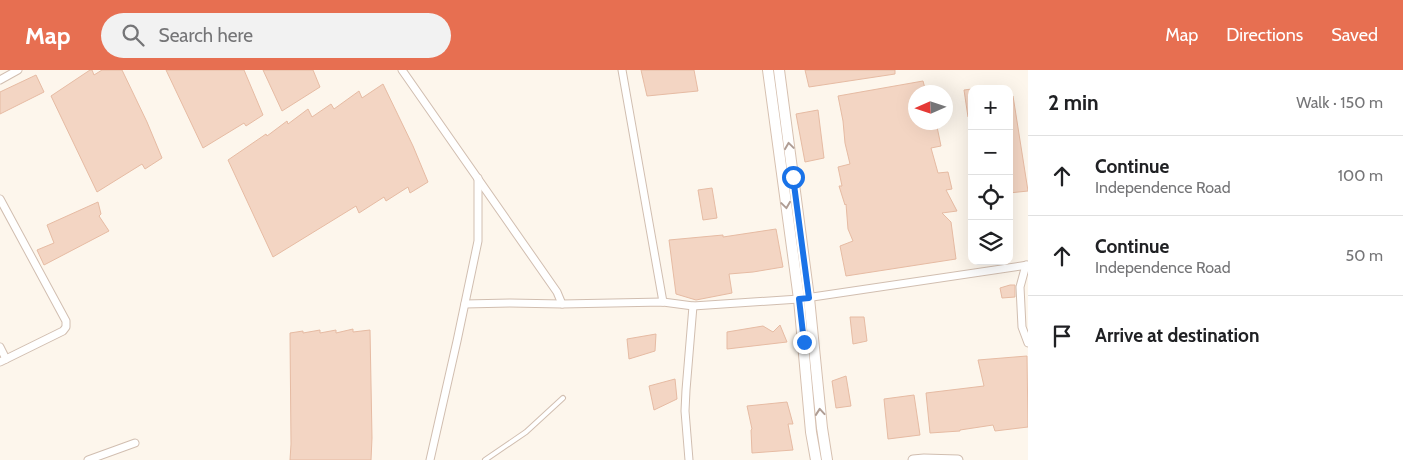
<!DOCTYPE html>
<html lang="en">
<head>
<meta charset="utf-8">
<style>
  :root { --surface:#fff; --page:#f2f2f2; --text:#202124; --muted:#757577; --line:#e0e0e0; --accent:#e76f51 }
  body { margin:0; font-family:Cabin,sans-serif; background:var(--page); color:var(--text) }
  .controls { position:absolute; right:15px; top:15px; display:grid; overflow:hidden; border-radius:10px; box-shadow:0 5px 20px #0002 }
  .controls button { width:45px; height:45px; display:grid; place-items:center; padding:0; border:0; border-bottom:1px solid var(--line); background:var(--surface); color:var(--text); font:25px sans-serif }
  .compass { position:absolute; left:908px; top:15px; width:45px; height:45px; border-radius:50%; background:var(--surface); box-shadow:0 5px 20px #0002; rotate:267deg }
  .stop { position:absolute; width:15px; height:15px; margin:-11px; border:4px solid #1a73e8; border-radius:50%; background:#fff }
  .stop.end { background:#1a73e8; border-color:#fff; box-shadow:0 1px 5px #0008 }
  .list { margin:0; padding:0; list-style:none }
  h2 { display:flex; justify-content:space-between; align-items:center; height:65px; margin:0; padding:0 20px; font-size:21px }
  h2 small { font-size:16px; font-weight:400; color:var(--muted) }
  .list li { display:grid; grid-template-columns:32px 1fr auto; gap:15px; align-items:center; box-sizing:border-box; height:80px; padding:0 20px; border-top:1px solid var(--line) }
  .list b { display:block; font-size:19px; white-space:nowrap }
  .list p { margin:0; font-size:16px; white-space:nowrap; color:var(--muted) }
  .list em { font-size:16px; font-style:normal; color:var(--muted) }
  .icon { flex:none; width:28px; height:28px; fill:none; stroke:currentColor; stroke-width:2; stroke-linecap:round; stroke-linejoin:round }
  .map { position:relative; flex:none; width:1028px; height:390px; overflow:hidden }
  header { display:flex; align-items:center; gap:30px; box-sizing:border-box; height:70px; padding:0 25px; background:var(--accent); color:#fff }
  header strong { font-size:24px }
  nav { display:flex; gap:28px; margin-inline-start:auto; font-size:18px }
  .search { width:350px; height:45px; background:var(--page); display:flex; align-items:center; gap:12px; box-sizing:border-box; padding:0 18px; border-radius:28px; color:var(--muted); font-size:19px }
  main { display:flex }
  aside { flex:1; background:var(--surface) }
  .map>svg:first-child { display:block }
  .building { fill:#f3d5c3; stroke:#e6bba3 }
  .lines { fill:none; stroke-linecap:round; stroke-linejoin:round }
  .service-casing { stroke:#d1beb0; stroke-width:6 }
  .minor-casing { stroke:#d1beb0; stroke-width:9 }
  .tertiary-casing { stroke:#d1beb0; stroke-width:11 }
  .secondary-casing { stroke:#d6c0b0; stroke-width:12 }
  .service { stroke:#fff; stroke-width:4 }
  .minor { stroke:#fff; stroke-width:7 }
  .tertiary { stroke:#fff; stroke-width:9 }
  .secondary { stroke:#fff; stroke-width:10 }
  .oneway { stroke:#af9d94 }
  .route { stroke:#1a73e8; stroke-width:6 }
</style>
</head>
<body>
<header>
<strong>Map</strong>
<div class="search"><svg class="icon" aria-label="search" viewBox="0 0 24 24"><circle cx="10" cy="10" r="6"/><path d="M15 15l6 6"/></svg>Search here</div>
<nav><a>Map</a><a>Directions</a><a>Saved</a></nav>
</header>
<main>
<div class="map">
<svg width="1028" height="390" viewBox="0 0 1028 390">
  <rect width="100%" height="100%" fill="#fdf6ec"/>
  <g class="building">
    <path d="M90,0H92L94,5L102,0H122L147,52L162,88L145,99L142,94L97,122L51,26Z"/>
    <path d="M166,0H244L263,45L246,56L244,53L203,78Z"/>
    <path d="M263,0H313L320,17L282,41Z"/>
    <path d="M641,0H694L698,21L647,26Z"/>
    <path d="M805,0H895V4L809,17Z"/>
    <path d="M36,5L44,22L0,44V22Z"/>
    <path d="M923,11L926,22H916V52H936L941,76L931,78L938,103L948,102L952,119L946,120L957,141L942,143L951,152L956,189L846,206L840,176L853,171L848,159L846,134L845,135L839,116H842L838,97L850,94L845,73L843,51L838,26Z"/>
    <path d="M383,14L413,76L428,112L410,123L408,117L386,131L384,127L359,143L356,136L273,187L228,90L266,64L267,66L287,51L288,54L308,39L312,47L331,34L334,39L359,21L362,28Z"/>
    <path d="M972,19V46L968,47L964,20Z"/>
    <path d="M1013,26L1028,121L1009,123V27Z"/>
    <path d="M818,40L824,88L805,92L796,44Z"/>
    <path d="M712,118L717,148L703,150L698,120Z"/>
    <path d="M98,132L101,144L99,146L109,161L44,195L37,180L54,173L47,155Z"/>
    <path d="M776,159L783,197L753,202L729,204L732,223L696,230L676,224L669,170L723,165V167Z"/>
    <path d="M1010,215H1015V227L1002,228L1000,218Z"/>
    <path d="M850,247H864L867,271L853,274Z"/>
    <path d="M780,255L787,272L727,279V262L763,256L773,262Z"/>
    <path d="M353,259V262L370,260L372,368L371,390H290L291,374L290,263L303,261V263L320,260V263L336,260V263Z"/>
    <path d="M656,264L655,281L629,289L627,269Z"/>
    <path d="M1027,286L1028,357L995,361L993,355L960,360V361L930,363L926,323L984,316L978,290Z"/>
    <path d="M846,306L851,336L836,338L832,311Z"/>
    <path d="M675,309L677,329L654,340L649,316Z"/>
    <path d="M914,325L920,365L888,369L884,329Z"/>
    <path d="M787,332L793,354H788L793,380L752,383L751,360L752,359L747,336Z"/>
  </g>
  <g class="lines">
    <defs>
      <path id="service" d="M485,390L526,362L563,328"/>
      <g id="minor">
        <path d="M402,0L557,222L562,234L663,232L693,236L799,229L1028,195"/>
        <path d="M622,0L663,232"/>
        <path d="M0,10L18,0"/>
        <path d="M0,129L66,251V257L63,261L0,292"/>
        <path d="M1026,195L1020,217L1022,257L1028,273"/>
        <path d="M465,234L510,233L562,234"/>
        <path d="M0,277L6,289"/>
        <path d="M88,390L135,373"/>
        <path d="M430,390L457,271L478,171V108"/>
        <path d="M689,390L685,341L686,320L693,236"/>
      </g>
      <path id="tertiary" d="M913,390L924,389L958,390"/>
      <g id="secondary">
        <path d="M768,0L799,229L811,362L816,390"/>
        <path d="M779,0L809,228L822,358L827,390"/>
      </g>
    </defs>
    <use href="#service" class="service-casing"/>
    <use href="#minor" class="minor-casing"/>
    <use href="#tertiary" class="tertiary-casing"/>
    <use href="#secondary" class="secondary-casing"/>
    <use href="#service" class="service"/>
    <use href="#minor" class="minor"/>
    <use href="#tertiary" class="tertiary"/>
    <use href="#secondary" class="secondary"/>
  </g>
  <defs><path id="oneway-chevron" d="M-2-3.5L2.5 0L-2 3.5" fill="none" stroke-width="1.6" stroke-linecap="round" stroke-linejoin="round" transform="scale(1.25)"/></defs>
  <g class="oneway">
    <use href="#oneway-chevron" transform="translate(789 76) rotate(-98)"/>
    <use href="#oneway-chevron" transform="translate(786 135) rotate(82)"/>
    <use href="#oneway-chevron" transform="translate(820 342) rotate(-95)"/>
  </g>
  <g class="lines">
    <path class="route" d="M793,107L809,228L799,229L804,272"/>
  </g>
</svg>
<div class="controls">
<button>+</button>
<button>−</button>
<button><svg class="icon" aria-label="locate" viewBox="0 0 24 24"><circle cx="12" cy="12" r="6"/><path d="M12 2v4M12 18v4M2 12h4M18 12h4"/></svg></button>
<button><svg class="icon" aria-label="layers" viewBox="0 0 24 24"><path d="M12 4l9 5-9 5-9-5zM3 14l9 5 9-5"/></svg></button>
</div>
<svg class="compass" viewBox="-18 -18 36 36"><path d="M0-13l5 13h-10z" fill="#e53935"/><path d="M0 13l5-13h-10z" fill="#757577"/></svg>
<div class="stop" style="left:793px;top:107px"></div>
<div class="stop end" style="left:804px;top:272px"></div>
</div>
<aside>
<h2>2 min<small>Walk · 150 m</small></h2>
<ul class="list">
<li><svg class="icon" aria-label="ahead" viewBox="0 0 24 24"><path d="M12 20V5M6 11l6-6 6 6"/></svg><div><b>Continue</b><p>Independence Road</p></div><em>100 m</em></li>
<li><svg class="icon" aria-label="ahead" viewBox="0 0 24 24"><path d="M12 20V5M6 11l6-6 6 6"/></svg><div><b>Continue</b><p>Independence Road</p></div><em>50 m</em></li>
<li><svg class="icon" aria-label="arrive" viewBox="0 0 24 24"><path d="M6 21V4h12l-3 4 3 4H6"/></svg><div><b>Arrive at destination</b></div></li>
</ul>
</aside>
</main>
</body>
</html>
